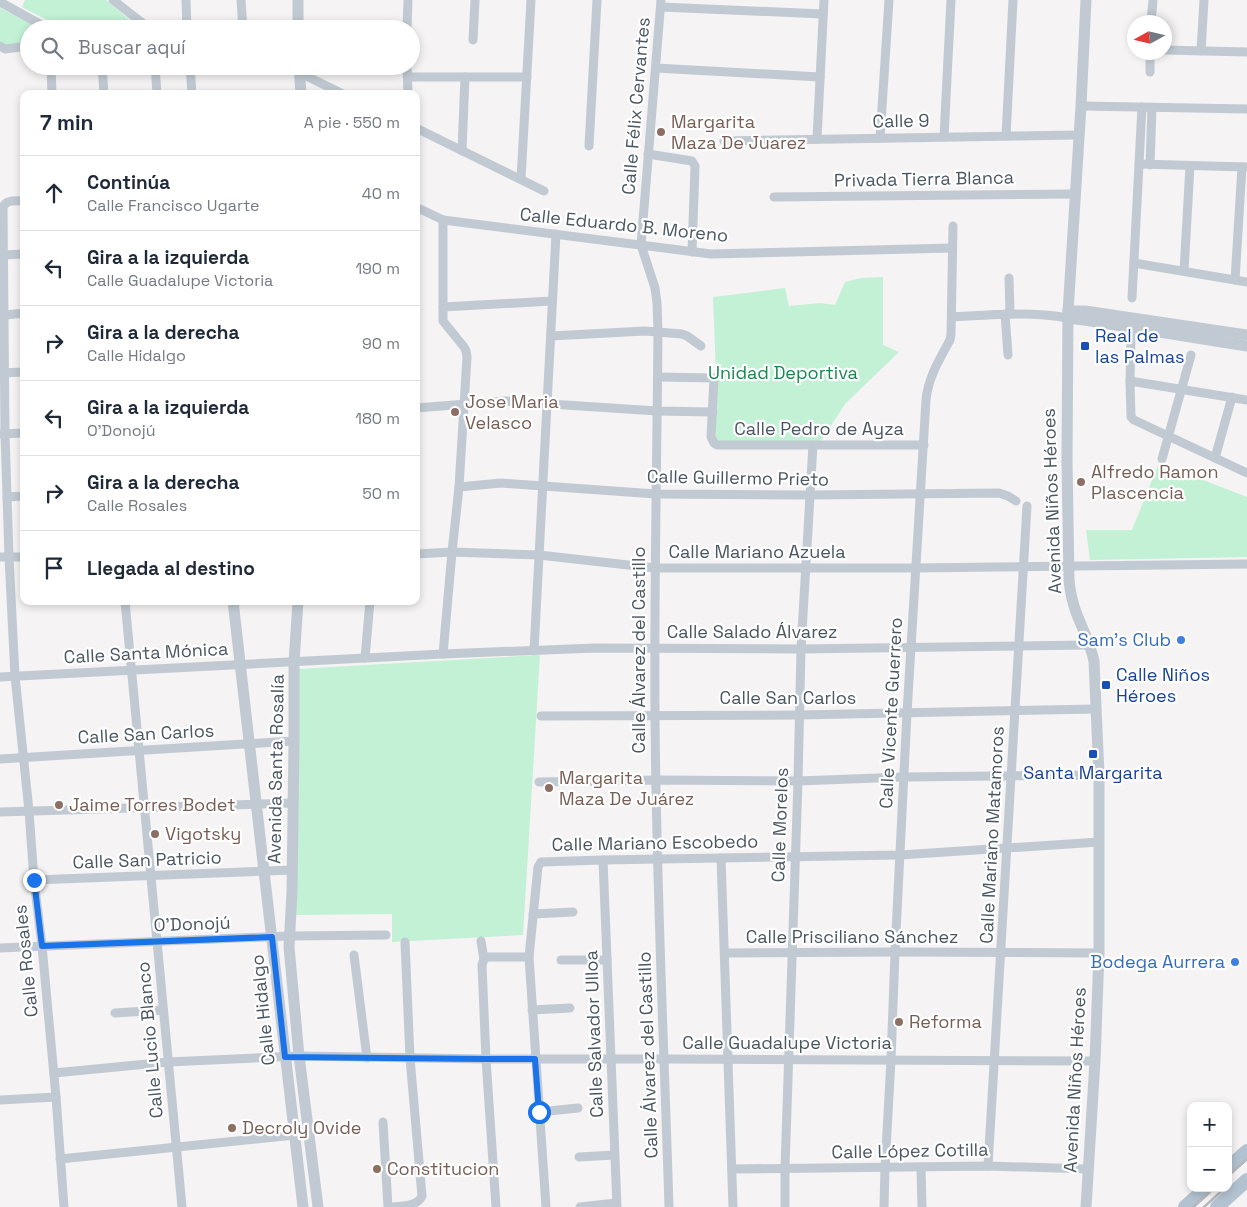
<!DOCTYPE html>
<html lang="es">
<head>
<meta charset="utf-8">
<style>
  :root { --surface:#fff; --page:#f6f6f7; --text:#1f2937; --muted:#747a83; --line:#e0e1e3 }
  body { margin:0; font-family:"Space Grotesk",sans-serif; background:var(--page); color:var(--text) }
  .controls { position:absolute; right:15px; bottom:15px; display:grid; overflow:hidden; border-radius:10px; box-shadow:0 2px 8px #0003 }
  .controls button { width:45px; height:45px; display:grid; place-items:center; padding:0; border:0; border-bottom:1px solid var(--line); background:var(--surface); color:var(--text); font:25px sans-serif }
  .compass { position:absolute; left:1127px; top:15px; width:45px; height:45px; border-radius:50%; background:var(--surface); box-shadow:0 2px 8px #0003; rotate:262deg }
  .stop { position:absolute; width:15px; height:15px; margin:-11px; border:4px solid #1a73e8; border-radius:50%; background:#fff }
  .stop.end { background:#1a73e8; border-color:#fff; box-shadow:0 1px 5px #0008 }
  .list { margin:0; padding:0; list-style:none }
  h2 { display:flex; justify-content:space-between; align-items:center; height:65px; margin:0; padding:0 20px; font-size:21px }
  h2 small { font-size:16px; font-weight:400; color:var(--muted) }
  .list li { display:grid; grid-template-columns:32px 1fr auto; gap:15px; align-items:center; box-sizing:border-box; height:75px; padding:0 20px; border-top:1px solid var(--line) }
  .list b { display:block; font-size:19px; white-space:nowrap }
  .list p { margin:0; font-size:16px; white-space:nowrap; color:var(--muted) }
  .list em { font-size:16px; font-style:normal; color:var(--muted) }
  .icon { flex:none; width:28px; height:28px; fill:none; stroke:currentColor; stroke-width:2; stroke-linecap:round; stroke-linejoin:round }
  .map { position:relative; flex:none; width:1247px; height:1207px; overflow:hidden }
  .search { position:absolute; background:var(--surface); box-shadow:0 2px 8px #0003; left:20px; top:20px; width:400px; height:55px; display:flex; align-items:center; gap:12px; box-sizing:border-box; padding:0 18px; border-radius:28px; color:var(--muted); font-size:19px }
  .panel { position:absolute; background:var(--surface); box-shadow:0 2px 8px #0003; left:20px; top:90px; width:400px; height:515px; border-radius:10px }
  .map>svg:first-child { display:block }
  .green { fill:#c3f1d5 }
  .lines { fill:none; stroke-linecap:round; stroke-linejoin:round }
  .minor { stroke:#c1cad2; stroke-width:9 }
  .tertiary { stroke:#c1cad2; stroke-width:11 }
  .primary { stroke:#b3c2d1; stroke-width:14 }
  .rail { stroke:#b5b8bd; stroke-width:2.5 }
  .route { stroke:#1a73e8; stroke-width:6 }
  .education-dot { fill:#8d6e63; stroke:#fff; stroke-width:2 }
  .transit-dot { fill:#1a4fb4; stroke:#fff; stroke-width:2 }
  .shop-dot { fill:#3f7fe0; stroke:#fff; stroke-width:2 }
  .labels { text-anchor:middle; stroke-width:4.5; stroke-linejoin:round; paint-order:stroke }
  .street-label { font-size:18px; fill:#4a5661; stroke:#fff }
  .education-label { font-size:18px; fill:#785e54; stroke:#fff; text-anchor:start }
  .transit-label { font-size:18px; fill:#164399; stroke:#fff; text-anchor:start }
  .park-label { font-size:18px; fill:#17864f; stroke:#fff }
  .shop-label { font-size:18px; fill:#366cbe; stroke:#fff; text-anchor:end }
</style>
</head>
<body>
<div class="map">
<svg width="1247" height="1207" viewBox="0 0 1247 1207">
  <rect width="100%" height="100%" fill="#f5f3f3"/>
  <g class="green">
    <path d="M25,0H106L140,29H64L22,7Z"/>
    <path d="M0,8L41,29H29V45H0Z"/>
    <path d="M883,277V345L899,352L845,404L821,441L716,442V377L713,297L785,288L789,306L820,303L835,305L845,282L861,278Z"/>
    <path d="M1159,463L1247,497V557L1090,560L1086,530H1132Z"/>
    <path d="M540,655L523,935L392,942V914L296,915L297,669Z"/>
  </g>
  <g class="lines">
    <g class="minor">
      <path d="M113,0L150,29"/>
      <path d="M186,0L187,29"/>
      <path d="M241,0L243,29"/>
      <path d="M661,0L641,245L655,288L657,303L658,332C657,459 654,587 655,714C656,879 664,1043 669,1207"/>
      <path d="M0,2L49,29"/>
      <path d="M661,7L823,14"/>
      <path d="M1151,22L1153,0"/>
      <path d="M407,29L408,0"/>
      <path d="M473,40L475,0"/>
      <path d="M0,46L5,49L29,46"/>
      <path d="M1164,50L1247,52"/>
      <path d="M1201,51L1204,0"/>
      <path d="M1150,52V72"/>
      <path d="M51,66L52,94"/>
      <path d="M102,66L104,94"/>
      <path d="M155,66L157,94"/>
      <path d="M190,66L192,94"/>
      <path d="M407,66L408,94"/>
      <path d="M656,68L820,77"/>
      <path d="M300,73L343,94"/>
      <path d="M408,77H527"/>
      <path d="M1081,106L1247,109"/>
      <path d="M416,128L544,191"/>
      <path d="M1006,136L1013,0"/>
      <path d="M944,137L951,0"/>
      <path d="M880,138L889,0"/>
      <path d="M817,139L824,0"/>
      <path d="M724,141L1079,135"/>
      <path d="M589,146L597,0"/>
      <path d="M462,151L465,77"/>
      <path d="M648,154L692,161L695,166L692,252"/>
      <path d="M1139,164L1246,167"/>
      <path d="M1150,165L1152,108"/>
      <path d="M521,179L531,0"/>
      <path d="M774,197L1075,194"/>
      <path d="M24,201C16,201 5,199 3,208L5,434L9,557L15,676L29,811L34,880L42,946L56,1097L64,1207"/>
      <path d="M416,207L443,220L711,254L952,248"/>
      <path d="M3,255L24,254"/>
      <path d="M1134,263L1247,282"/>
      <path d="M1184,271L1190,166"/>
      <path d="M1009,278L1010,314"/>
      <path d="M1235,280L1242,167"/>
      <path d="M1132,298L1142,107"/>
      <path d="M443,307L552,301"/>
      <path d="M1005,314L1008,355"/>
      <path d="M5,315L24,313"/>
      <path d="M952,317C990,315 1030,311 1068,318"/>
      <path d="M551,336L645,331L682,334L687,336L701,346"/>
      <path d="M1131,336L1130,381L1131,417L1134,420L1247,473"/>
      <path d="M0,373L24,372"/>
      <path d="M658,377L714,378L711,437L714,443L717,445H924"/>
      <path d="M1130,381L1247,400"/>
      <path d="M416,408L505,401L657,411L713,412"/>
      <path d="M0,434L24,433"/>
      <path d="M1215,458L1232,397"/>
      <path d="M1162,459L1191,355"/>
      <path d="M459,487L501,483L656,494L810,495L999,493L1008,496L1016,501"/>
      <path d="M7,497L24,496"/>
      <path d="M416,554L452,552L539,555L655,568H915L1247,564"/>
      <path d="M0,557H24"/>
      <path d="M125,601L182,1207"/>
      <path d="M534,651L556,234"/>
      <path d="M443,654L452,552L459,487L467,357L466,351L464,347L443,321V220"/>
      <path d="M365,658L370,601"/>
      <path d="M0,677L443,654L595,648L801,649L1090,645"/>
      <path d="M541,716L799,715L1096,709"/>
      <path d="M0,759L294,741"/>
      <path d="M539,782L656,780L798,781L904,777L1099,775"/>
      <path d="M0,812L293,803"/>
      <path d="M721,858L733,1207"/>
      <path d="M603,860L617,1207"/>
      <path d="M34,880L292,870"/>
      <path d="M533,914L573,912"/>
      <path d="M481,941L484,959L482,965L486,1059L496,1207"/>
      <path d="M0,948L289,936L386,935"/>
      <path d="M725,953L895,952L1099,953"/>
      <path d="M354,955L367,1058"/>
      <path d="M484,959L488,957H529"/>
      <path d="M561,960H607"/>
      <path d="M532,1010L570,1008"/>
      <path d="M115,1013L163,1010"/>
      <path d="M54,1073L168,1062L299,1056L486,1059H664L1095,1061"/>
      <path d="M0,1100L56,1097"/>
      <path d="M539,1112L578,1108"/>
      <path d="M383,1122L388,1207"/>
      <path d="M579,1157L614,1155"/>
      <path d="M60,1159L295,1135"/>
      <path d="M988,1166L1027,506"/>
      <path d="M921,1167L922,1207"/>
      <path d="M732,1169L988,1166L1088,1169"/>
      <path d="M391,1207C402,1206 417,1207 422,1196L410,1058L405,942"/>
      <path d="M546,1207L529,957L538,867L541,862L603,860L900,855L1099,842"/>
      <path d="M580,1207L616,1203"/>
      <path d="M785,1207V1168L798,781L801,649L813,445"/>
      <path d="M884,1207L885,1167L891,1060L895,952L907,713L926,400C928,378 939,360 950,340L951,334L953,226"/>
    </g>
    <g class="tertiary">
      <path d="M1086,0L1081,106L1068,312L1067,460L1069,580C1070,591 1072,601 1076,612C1082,628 1090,643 1094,661L1099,775V953L1095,1061L1086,1207"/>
      <path d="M298,29V0"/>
      <path d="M299,66L301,94"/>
      <path d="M1068,311H1085L1247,335"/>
      <path d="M1068,318L1084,320L1247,346"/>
      <path d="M233,601C257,803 278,1005 303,1207"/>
      <path d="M298,601L294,662V741L292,892L289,947L299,1056L318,1207"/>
    </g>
    <g class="primary">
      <path d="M1228,1168L1247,1151"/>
      <path d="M1185,1207L1206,1188"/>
      <path d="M1217,1207L1247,1180"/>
    </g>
    <g class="rail">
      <path d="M1228,1176L1247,1159"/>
      <path d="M1193,1207L1208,1193"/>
      <path d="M1204,1207L1225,1188"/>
    </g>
  </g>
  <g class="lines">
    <path class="route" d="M34,880L42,946L272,937L285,1057L486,1059H535L539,1112"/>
  </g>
  <g class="education-dot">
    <circle cx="661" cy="132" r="5"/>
    <circle cx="455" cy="412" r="5"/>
    <circle cx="1081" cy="482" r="5"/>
    <circle cx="549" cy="788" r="5"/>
    <circle cx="59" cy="805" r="5"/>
    <circle cx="155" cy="834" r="5"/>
    <circle cx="899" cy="1022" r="5"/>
    <circle cx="232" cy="1128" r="5"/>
    <circle cx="377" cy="1169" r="5"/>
  </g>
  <g class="transit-dot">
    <rect x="1080" y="341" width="10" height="10" rx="2.5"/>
    <rect x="1101" y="680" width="10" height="10" rx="2.5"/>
    <rect x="1088" y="749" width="10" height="10" rx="2.5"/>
  </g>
  <g class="shop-dot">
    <circle cx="1181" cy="640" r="5"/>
    <circle cx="1235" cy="962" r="5"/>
  </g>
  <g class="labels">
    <g class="street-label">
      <text transform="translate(636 106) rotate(-85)" y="6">Calle Félix Cervantes</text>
      <text transform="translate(901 121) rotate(-1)" y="6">Calle 9</text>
      <text transform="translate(924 179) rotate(-1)" y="6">Privada Tierra Blanca</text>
      <text transform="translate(624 225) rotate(6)" y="6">Calle Eduardo B. Moreno</text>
      <text x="819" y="435">Calle Pedro de Ayza</text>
      <text transform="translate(738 478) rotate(1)" y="6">Calle Guillermo Prieto</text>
      <text transform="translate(1052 501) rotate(-92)" y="6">Avenida Niños Héroes</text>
      <text x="757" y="558">Calle Mariano Azuela</text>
      <text x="752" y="638">Calle Salado Álvarez</text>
      <text transform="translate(639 650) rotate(-90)" y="6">Calle Álvarez del Castillo</text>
      <text transform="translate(146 653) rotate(-3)" y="6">Calle Santa Mónica</text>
      <text x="788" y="704">Calle San Carlos</text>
      <text transform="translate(891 713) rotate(-87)" y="6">Calle Vicente Guerrero</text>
      <text transform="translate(146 734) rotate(-3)" y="6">Calle San Carlos</text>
      <text transform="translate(276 769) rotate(-89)" y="6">Avenida Santa Rosalía</text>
      <text transform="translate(780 825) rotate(-88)" y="6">Calle Morelos</text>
      <text transform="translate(992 835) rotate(-87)" y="6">Calle Mariano Matamoros</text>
      <text transform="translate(655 843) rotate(-1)" y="6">Calle Mariano Escobedo</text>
      <text transform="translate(147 860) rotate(-2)" y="6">Calle San Patricio</text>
      <text transform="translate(192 924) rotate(-2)" y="6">O'Donojú</text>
      <text x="852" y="943">Calle Prisciliano Sánchez</text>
      <text transform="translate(26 961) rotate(-96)" y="6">Calle Rosales</text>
      <text transform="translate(263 1010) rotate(-96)" y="6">Calle Hidalgo</text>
      <text transform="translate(594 1034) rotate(-92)" y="6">Calle Salvador Ulloa</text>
      <text transform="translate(150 1040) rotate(-95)" y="6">Calle Lucio Blanco</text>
      <text x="787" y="1049">Calle Guadalupe Victoria</text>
      <text transform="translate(648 1055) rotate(-92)" y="6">Calle Álvarez del Castillo</text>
      <text transform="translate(1075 1080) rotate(-87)" y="6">Avenida Niños Héroes</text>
      <text transform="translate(910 1151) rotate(-1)" y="6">Calle López Cotilla</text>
    </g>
    <g class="education-label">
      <text x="671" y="128">Margarita<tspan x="671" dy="21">Maza De Juarez</tspan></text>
      <text x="465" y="408">Jose Maria<tspan x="465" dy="21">Velasco</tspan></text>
      <text x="1091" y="478">Alfredo Ramon<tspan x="1091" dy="21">Plascencia</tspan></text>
      <text x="559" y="784">Margarita<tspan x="559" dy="21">Maza De Juárez</tspan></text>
      <text x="69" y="811">Jaime Torres Bodet</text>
      <text x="165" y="840">Vigotsky</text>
      <text x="909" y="1028">Reforma</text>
      <text x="242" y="1134">Decroly Ovide</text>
      <text x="387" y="1175">Constitucion</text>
    </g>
    <g class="transit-label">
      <text x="1095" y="342">Real de<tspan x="1095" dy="21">las Palmas</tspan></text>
      <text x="1116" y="681">Calle Niños<tspan x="1116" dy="21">Héroes</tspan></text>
      <text x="1093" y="779" text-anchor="middle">Santa Margarita</text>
    </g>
    <g class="park-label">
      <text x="783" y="379">Unidad Deportiva</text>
    </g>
    <g class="shop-label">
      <text x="1171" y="646">Sam's Club</text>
      <text x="1225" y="968">Bodega Aurrera</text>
    </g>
  </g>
</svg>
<div class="controls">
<button>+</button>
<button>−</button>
</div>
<svg class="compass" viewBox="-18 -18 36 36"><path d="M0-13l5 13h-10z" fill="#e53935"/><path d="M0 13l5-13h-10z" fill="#747a83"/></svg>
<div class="stop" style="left:539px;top:1112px"></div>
<div class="stop end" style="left:34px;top:880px"></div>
<div class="search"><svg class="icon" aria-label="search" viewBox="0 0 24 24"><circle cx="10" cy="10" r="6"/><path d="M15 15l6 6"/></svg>Buscar aquí</div>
<section class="panel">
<h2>7 min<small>A pie · 550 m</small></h2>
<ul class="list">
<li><svg class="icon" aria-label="ahead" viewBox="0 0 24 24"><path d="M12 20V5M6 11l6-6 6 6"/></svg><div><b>Continúa</b><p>Calle Francisco Ugarte</p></div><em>40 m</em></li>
<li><svg class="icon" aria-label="left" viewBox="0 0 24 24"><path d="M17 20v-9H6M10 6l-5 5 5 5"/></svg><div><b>Gira a la izquierda</b><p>Calle Guadalupe Victoria</p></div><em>190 m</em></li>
<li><svg class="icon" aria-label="right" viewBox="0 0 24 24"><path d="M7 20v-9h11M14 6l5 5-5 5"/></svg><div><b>Gira a la derecha</b><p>Calle Hidalgo</p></div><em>90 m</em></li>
<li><svg class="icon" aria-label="left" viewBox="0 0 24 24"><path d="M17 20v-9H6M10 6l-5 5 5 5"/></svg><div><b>Gira a la izquierda</b><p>O'Donojú</p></div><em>180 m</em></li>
<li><svg class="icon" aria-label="right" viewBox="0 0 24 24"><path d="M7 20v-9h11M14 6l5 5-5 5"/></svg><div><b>Gira a la derecha</b><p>Calle Rosales</p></div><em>50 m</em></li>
<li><svg class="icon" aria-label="arrive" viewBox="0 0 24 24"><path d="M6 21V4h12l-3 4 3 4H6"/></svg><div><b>Llegada al destino</b></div></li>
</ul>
</section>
</div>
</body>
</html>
